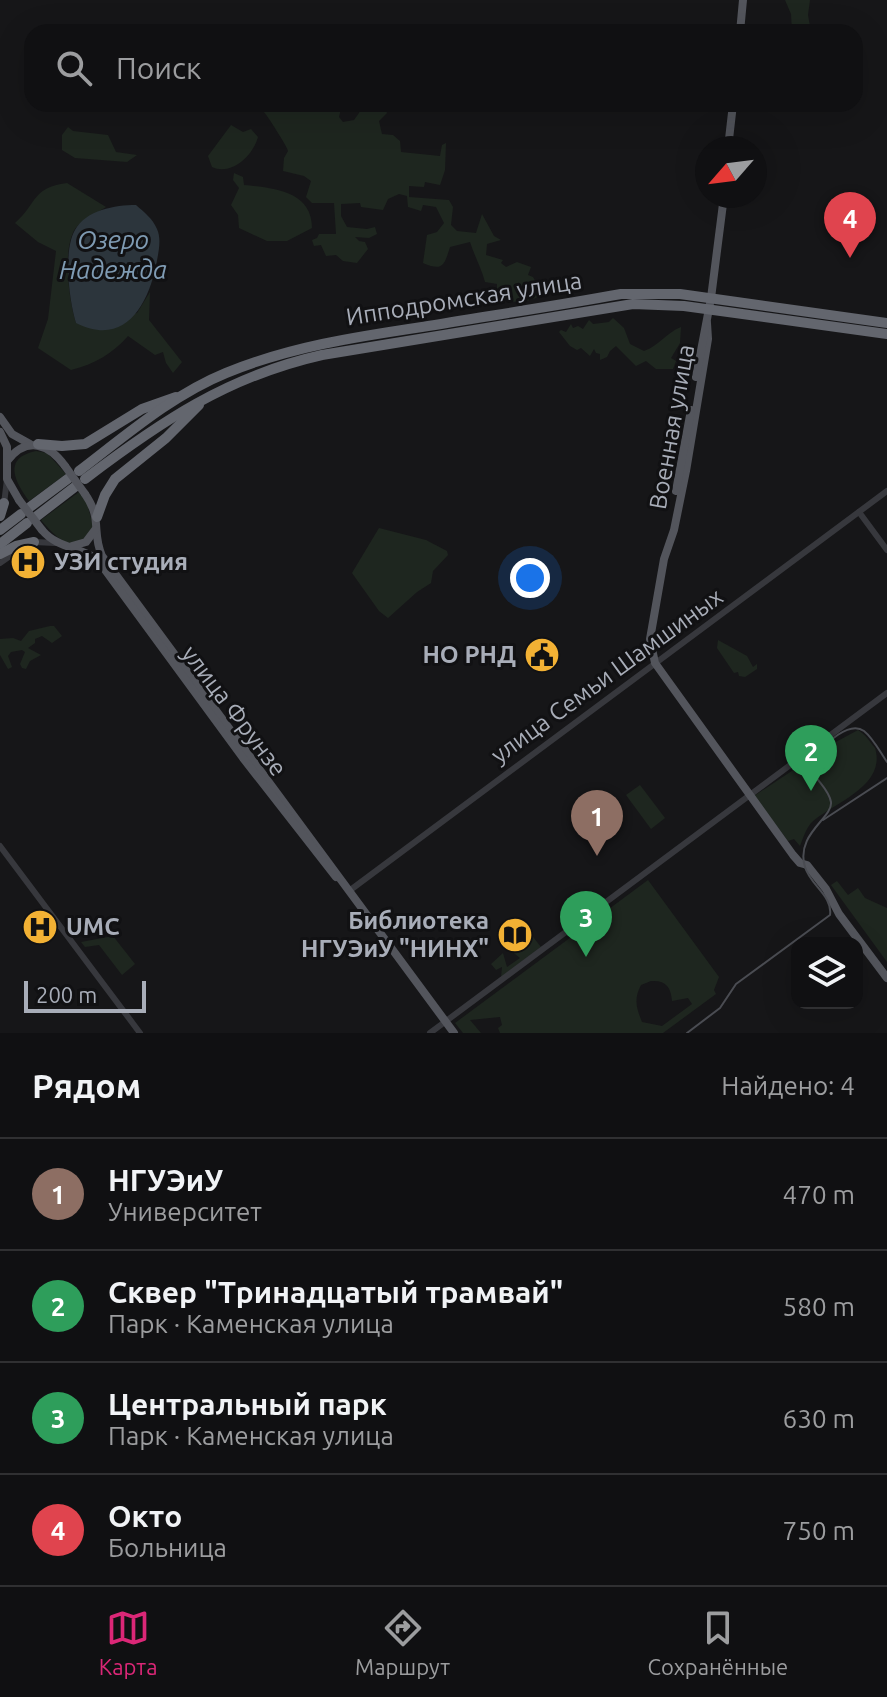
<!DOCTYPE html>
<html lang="ru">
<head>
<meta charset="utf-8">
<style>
  :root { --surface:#101012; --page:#19191b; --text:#f1f3f6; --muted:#9c9d9f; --line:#303032; --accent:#db2777 }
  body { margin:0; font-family:Ubuntu,sans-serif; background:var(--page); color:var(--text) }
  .controls { position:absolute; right:24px; bottom:24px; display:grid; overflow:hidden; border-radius:16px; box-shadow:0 8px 32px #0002 }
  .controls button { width:72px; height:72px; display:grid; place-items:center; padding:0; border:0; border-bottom:2px solid var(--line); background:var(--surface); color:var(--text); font:40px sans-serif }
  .compass { position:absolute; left:695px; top:136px; width:72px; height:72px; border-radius:50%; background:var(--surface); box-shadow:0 8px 32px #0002; rotate:242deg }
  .scale { position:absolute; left:24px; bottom:20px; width:122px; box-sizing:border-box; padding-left:8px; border:4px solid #a8adb8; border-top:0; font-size:22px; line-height:28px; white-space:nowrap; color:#a8adb8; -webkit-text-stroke:6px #111113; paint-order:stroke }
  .you { position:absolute; left:530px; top:578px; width:28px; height:28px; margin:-20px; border:6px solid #fff; border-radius:50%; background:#1a73e8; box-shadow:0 0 0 12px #1a73e833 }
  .badge { display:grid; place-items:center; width:52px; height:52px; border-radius:50%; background:var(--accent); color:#fff; font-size:26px; font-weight:700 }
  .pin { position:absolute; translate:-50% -66px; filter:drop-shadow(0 2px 4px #0008) }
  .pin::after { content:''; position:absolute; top:42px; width:28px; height:24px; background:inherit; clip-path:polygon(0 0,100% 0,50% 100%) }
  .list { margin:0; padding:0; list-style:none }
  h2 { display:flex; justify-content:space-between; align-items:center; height:104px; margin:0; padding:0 32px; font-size:34px }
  h2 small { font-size:26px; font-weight:400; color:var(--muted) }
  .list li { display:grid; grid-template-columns:52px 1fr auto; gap:24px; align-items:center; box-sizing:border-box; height:112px; padding:0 32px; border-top:2px solid var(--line) }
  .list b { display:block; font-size:30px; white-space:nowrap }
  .list p { margin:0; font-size:26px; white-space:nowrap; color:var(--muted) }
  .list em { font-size:26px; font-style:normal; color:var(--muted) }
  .icon { flex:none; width:44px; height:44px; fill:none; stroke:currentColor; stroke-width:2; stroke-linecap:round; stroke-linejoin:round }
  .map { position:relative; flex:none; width:887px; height:1033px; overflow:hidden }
  .search { position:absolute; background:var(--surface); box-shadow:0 8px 32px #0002; left:24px; right:24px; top:24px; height:88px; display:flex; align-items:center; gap:20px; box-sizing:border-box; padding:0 28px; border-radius:24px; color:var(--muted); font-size:30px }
  .sheet { height:552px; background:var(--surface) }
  nav { display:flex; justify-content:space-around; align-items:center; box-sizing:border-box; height:112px; border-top:2px solid var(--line); background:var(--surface); font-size:22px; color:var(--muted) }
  nav a { display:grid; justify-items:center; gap:4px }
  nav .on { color:var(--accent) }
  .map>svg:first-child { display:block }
  .green { fill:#1e261f; fill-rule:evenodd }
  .water { fill:#2c353c }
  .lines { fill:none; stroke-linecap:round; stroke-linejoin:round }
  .minor { stroke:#37383d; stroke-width:6 }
  .major { stroke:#53555c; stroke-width:8 }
  .highway { stroke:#63666e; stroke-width:10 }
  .tram { stroke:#4a4c52; stroke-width:2 }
  .major-bridge { stroke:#53555c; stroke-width:8 }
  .labels { text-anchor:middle; stroke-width:6; stroke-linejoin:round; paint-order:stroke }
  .street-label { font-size:24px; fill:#a8adb8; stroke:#111113 }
  .poi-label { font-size:24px; font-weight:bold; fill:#a8adb8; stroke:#111113; text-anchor:start }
  .water-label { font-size:26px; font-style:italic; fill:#7f9bb3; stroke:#111113 }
</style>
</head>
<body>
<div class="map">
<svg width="887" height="1033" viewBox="0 0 887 1033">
  <rect width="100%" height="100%" fill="#161618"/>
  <g class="green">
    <path d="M785,0H810L808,15L811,32H792L791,14Z"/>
    <path d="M252,104H349L341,109L339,117L343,122L354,120L361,110L359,104L384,106L387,113L379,121L382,134L393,135L400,141L401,152L440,156L442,145L446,143L445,170L440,185L425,182L424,187L409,186V197L449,200L453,207L451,225L457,231L476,233L482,214L494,236L501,240L487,244L486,255L503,260L501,263L506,267L517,262L531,267L528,275L533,277L537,284H546V294C528,301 511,309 497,291V284L485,282C481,267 474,255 470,242L450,247C444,267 442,271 423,263L427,235L437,232L444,223L436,207L423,205L421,211L408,207L407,196L399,194L388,199L383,210L361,207L360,203L341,204V216L347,227L367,229L375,227L377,234L369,238L355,237L359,241L365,242L368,249L357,263L343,261L336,255L326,256L321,245L314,246L312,240L317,238L319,234H336L334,203H312L306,197L311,181L304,176L283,171L284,158L288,151C288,148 266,113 263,111C259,109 255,107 252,104Z"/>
    <path d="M231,125L243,132L251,129L258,137C253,156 231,176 212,167L208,156Z"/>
    <path d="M68,127L73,131L108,135L116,152L137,155L127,162L75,158L62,150V135Z"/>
    <path d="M234,173L243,177L244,185C274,188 312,191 312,228L287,241H267L239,228L238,215L231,205L239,188L233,180Z"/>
    <path d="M67,183L106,207C97,213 81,220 75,229C62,249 69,301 76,323L137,313L150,292L149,320L182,362L173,373L166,363L163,352L155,355L128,336C112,354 95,364 71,370L38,348L48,319L56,251L38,242L15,223C38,203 31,188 67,183Z"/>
    <path d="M613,318L624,328L630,344L644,351C659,346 667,332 681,327L680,343L671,358L676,361L673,369H656L646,361L636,366L616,346L610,351L607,357L600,360V354L596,353L594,349L590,356L581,348L577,350L570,346L559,332L561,330L566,332L571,324L573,328L578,326L583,329L589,320L593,324L609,322Z"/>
    <path d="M36,451L47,453L66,474L29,501C15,482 2,458 36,451Z"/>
    <path d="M79,492L87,503L93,526C76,558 58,540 41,520Z"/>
    <path d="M379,528L426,540L447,551L448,555L433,571L431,583L417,592L388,618L379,611L352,573Z"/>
    <path d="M50,626H54L62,636L52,643L42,636L35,639V643L28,648L41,655L30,661L26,669L22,668L20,664L25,652L22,650L11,652L8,656L12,667L8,669L0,655V639L13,638L21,641L29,631Z"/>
    <path d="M718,640L747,656L753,667L757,664V669L745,677L739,676L738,672L734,673L717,648Z"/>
    <path d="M858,730C866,735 869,741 875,748C887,787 832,803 811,823C806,829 803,838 800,846L794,839L788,841L754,796L834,743Z"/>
    <path d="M640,785L665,818L651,829L626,795Z"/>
    <path d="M648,880L719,977L714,990L716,994L663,1033H500L498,1028L502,1025L500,1017L470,1020L481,1033H463L455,1023ZM651,981C666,980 671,987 672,1001L688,998L692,1004L662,1026L642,1022C637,1009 633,1000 641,985Z"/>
    <path d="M837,881L848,895L858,888L865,898L887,908V962L831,885Z"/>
    <path d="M522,923L541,947L501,977L502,967L496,970L491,964L503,953L507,967L520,958L510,950L511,946L524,942L523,937L514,925Z"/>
    <path d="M113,936L135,964L122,975L99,945L85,947L81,942Z"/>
  </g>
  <path class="water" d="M136,205C144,212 153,219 157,229C162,240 158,254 156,266C147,307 124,347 76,323C69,300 63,251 75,230C86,210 115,205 136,205Z"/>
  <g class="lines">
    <g class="minor">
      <path d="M4,504L7,479"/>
      <path d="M859,512L887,550"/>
      <path d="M34,542L55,543"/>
      <path d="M0,563L20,549"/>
      <path d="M0,846L140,1033"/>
      <path d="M349,891L887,491"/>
      <path d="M430,1033L887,693"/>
    </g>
    <g class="major">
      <path d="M740,32L743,0"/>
      <path d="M728,148L733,104"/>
      <path d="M707,323L708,339L686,471L674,530L664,559L650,639L655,663L793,855L800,863L807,865L826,889L839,914L887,978"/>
      <path d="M696,377L711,298L724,196"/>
      <path d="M0,417L12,434L30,444"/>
      <path d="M0,432L7,447V479L19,500"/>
      <path d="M8,460C27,436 49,444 65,466"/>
      <path d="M676,491L691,410"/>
      <path d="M85,494C103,520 91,530 102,556L454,1033"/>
      <path d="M42,530C57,548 79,547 97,559L243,758L336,877"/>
      <path d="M72,546L86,542L95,530"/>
    </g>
    <g class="highway">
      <path d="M38,444L62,446L85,444L142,409L176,397"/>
      <path d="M79,471C125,436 172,395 226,373C289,347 355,337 422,327C488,316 555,306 621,294H680L887,323"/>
      <path d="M85,479C160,422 228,376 322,355L633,304L684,306L887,334"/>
      <path d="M30,507L69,478"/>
      <path d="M0,516L4,503"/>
      <path d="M37,516L76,486"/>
      <path d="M97,517L105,495L115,479L166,438L199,405"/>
      <path d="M0,530L21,514"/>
      <path d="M0,544L27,523"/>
      <path d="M0,554L16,546L34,542"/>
    </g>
    <g class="tram">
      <path d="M823,820L887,778"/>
      <path d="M687,1033L720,1008L736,984L830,915C833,896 810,885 805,867C795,834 833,818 831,802C828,785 808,777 811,759C822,748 848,719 864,731C873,738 880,752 887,762"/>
    </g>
    <g class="major-bridge">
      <path d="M65,466L85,494"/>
      <path d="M19,500L42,530"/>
    </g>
  </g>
  <defs>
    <symbol id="hospital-disc" viewBox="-11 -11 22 22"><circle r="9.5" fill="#f2b134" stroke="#111113"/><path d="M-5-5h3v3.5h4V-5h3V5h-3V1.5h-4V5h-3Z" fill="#111"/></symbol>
    <symbol id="civic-disc" viewBox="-11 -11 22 22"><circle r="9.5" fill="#f2b134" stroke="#111113"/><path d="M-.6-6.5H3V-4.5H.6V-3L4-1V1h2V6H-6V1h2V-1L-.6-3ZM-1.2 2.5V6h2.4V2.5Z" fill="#111"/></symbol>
    <symbol id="library-disc" viewBox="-11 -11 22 22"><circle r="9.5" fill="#f2b134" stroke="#111113"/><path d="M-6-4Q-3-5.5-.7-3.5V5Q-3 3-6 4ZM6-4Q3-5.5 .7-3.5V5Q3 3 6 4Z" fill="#111"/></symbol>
  </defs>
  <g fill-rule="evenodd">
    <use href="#hospital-disc" x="8" y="542" width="40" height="40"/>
    <use href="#civic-disc" x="522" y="635" width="40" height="40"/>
    <use href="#hospital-disc" x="20" y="907" width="40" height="40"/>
    <use href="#library-disc" x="495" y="915" width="40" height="40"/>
  </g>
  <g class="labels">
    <g class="street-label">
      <text transform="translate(464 299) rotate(-9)" y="8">Ипподромская улица</text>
      <text transform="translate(672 427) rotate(-80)" y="8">Военная улица</text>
      <text transform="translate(607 676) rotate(-36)" y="8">улица Семьи Шамшиных</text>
      <text transform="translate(234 711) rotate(53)" y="8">улица Фрунзе</text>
    </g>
    <g class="poi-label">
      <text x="54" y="570">УЗИ студия</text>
      <text x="516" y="663" text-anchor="end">НО РНД</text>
      <text x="489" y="929" text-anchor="end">Библиотека<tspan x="489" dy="28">НГУЭиУ "НИНХ"</tspan></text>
      <text x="66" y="935">UMC</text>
    </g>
    <g class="water-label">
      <text x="113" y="249">Озеро<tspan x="113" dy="30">Надежда</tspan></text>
    </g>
  </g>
</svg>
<div class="controls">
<button><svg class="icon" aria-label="layers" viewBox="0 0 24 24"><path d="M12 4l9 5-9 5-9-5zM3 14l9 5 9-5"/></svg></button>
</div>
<svg class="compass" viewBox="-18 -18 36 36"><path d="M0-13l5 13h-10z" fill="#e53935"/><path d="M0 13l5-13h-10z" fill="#9c9d9f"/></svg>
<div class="scale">200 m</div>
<div class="you"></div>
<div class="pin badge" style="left:597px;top:856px;background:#8d6e63">1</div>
<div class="pin badge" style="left:811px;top:791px;background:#2e9e5b">2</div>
<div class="pin badge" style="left:586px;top:957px;background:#2e9e5b">3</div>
<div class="pin badge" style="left:850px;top:258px;background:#e0444e">4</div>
<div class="search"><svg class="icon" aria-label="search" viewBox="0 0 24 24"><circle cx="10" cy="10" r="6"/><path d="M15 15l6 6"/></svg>Поиск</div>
</div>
<section class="sheet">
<h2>Рядом<small>Найдено: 4</small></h2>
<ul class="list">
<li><span class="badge" style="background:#8d6e63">1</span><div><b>НГУЭиУ</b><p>Университет</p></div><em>470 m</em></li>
<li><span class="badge" style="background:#2e9e5b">2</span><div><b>Сквер &quot;Тринадцатый трамвай&quot;</b><p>Парк · Каменская улица</p></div><em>580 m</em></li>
<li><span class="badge" style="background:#2e9e5b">3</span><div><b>Центральный парк</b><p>Парк · Каменская улица</p></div><em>630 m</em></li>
<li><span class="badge" style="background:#e0444e">4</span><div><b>Окто</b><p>Больница</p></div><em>750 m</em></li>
</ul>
</section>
<nav>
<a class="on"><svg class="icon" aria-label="map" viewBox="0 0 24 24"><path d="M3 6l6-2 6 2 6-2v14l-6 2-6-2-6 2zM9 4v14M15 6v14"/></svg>Карта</a>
<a><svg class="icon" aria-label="directions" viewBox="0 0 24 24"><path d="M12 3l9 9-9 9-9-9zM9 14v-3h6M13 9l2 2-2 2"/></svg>Маршрут</a>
<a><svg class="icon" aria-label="saved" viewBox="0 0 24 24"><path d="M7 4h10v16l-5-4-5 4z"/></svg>Сохранённые</a>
</nav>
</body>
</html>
